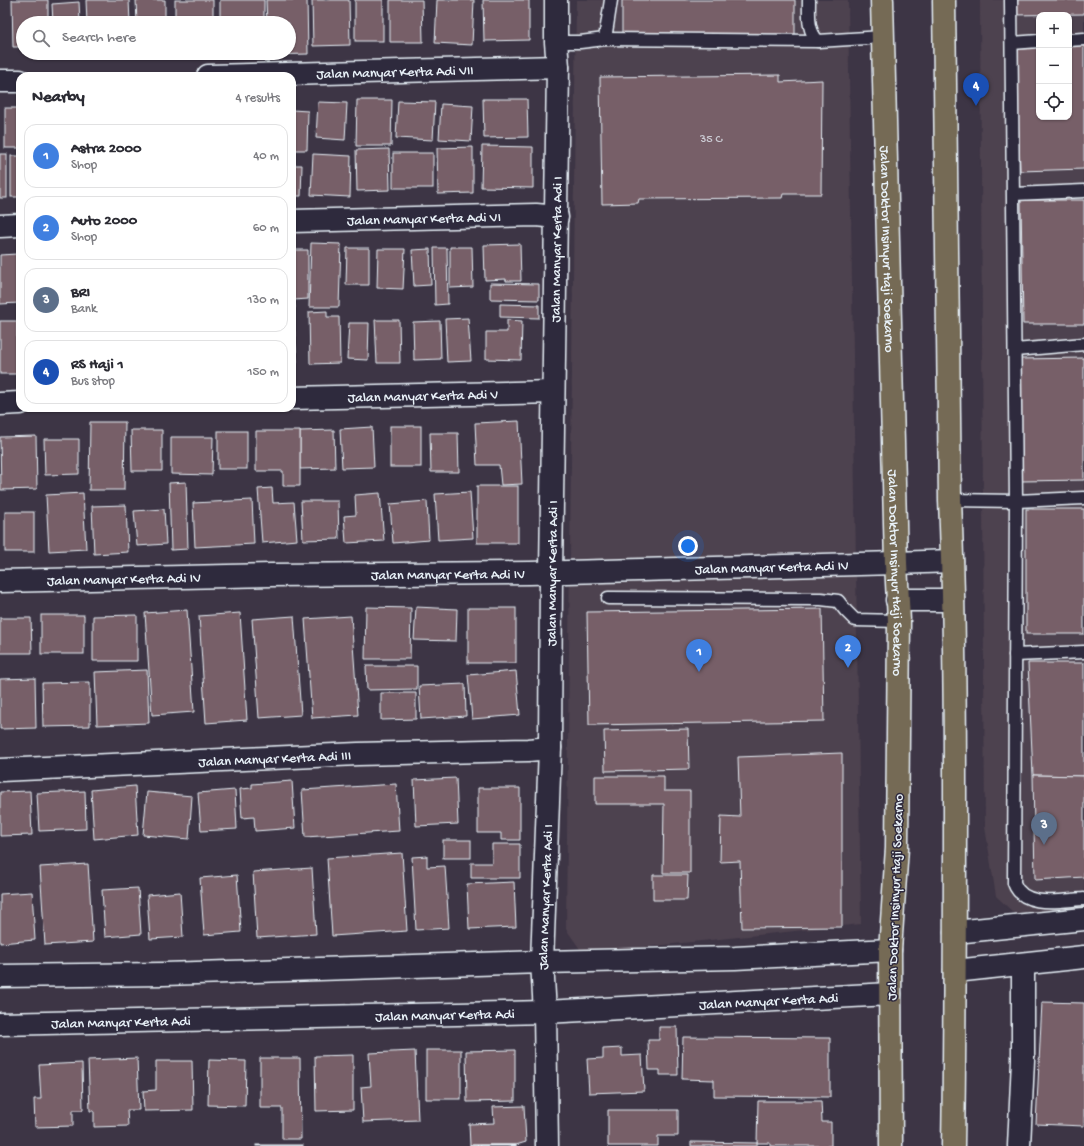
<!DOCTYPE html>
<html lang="en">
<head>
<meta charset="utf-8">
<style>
  :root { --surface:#fff; --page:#f2f2f3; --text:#2b2b33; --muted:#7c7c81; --line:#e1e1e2; --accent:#db2777 }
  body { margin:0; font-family:"Gochi Hand",sans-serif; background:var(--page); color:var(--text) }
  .controls { position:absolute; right:12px; top:12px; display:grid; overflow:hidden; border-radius:8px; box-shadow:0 1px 3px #0004 }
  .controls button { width:36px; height:36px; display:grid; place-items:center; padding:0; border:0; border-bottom:1px solid var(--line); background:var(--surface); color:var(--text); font:20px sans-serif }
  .you { position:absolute; left:688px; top:546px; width:14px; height:14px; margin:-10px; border:3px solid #fff; border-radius:50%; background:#1a73e8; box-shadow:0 0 0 6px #1a73e833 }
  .badge { display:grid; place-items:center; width:26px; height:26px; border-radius:50%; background:var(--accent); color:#fff; font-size:13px; font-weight:700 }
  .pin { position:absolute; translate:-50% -33px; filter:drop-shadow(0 1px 2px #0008) }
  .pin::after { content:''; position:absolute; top:21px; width:14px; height:12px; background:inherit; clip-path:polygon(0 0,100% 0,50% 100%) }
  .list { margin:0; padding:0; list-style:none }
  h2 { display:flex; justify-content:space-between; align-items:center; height:52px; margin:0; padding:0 16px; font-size:17px }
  h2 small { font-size:13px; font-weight:400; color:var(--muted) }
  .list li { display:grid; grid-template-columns:26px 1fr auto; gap:12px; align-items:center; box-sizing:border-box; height:64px; margin:0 8px 8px; padding:0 8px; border:1px solid var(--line); border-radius:12px }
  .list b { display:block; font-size:15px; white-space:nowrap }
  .list p { margin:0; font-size:13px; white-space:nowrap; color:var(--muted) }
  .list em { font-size:13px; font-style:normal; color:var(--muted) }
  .icon { flex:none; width:22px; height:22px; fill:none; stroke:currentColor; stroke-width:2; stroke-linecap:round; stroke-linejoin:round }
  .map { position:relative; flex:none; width:1084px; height:1146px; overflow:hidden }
  .search { position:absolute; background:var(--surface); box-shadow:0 1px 3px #0004; left:16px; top:16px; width:280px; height:44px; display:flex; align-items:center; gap:10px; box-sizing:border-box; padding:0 14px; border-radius:22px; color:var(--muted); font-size:15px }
  .panel { position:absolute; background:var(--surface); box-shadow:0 1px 3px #0004; left:16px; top:72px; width:280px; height:340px; border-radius:12px }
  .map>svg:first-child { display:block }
  .built { fill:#4e424f; fill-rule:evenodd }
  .building { fill:#775f67; stroke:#e8f1f8 }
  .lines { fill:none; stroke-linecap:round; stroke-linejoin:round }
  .lane-casing { stroke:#e8f1f8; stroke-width:15 }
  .street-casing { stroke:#e8f1f8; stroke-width:25 }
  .secondary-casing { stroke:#e8f1f8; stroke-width:25 }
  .primary-casing { stroke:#e8f1f8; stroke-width:25 }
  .lane { stroke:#2f2a3d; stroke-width:12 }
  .street { stroke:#2f2a3d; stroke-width:22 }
  .secondary { stroke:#2f2a3d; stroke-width:22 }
  .primary { stroke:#756a55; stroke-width:22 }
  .labels { text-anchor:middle; stroke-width:3; stroke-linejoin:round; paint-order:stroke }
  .number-label { font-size:12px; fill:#ccccd4 }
  .street-label { font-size:14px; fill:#e8f1f8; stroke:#2f2a3d }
</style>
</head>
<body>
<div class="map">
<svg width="1084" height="1146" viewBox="0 0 1084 1146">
  <rect width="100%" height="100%" fill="#3d3545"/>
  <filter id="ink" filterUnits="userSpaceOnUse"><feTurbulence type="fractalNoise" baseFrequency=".025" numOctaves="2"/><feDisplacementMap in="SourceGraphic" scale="8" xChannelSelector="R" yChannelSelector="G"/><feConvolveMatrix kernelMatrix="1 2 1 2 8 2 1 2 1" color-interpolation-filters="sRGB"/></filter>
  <g filter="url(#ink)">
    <g class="built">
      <path d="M576,0H848L861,924L607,951L580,949L566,929Z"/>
      <path d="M980,0H1084V909L1014,913L996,896L985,827ZM1039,15H1069V117H1039Z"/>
    </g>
    <g class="building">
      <path d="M12,0H48V23H23V47H13Z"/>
      <path d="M86,0H129L130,23H87Z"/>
      <path d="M136,0H165V23H137Z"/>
      <rect x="175" y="0" width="38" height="23"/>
      <rect x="220" y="0" width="44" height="23"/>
      <path d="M266,0H307L308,54L267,55V53H289V23H267Z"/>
      <path d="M312,0H349L350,45L313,46Z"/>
      <rect x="355" y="0" width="28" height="41"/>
      <path d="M390,0H422L423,42H390Z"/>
      <path d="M437,0H474L472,45L435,43Z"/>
      <path d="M483,0H529V40L484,41Z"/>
      <path d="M622,0H795V36L622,34Z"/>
      <path d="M1012,0H1084V14L1013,15Z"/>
      <path d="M79,2L80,23H53L52,4Z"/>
      <path d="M1069,45H1084V169L1020,171L1016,47L1039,46V117H1069Z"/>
      <path d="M780,75V82L822,80L821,194H783L782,198L639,199L638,203L602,204L600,77Z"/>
      <path d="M483,99H527L528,137L484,138Z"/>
      <path d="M357,100H392L391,146H356Z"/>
      <path d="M398,101L435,102L433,140L396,138Z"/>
      <path d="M318,102L347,103L345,140L316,138Z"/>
      <path d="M441,104L473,106L471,141L439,139Z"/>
      <rect x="5" y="108" width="15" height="40"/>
      <path d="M292,110L308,111L307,150H292Z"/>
      <path d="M482,146L533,147V188L481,187Z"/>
      <path d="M473,147V193L438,194L437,148Z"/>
      <path d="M389,149L390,190L357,191L356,150Z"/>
      <rect x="393" y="153" width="40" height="35"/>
      <rect x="0" y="154" width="7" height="44"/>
      <path d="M313,154L351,156L350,197L311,195Z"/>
      <rect x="11" y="156" width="9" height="41"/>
      <path d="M292,165H302L301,196H292Z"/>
      <path d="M1021,200H1084V324H1023Z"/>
      <path d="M311,243L341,244L339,307H309Z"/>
      <path d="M520,244L521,281H506V279L485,280L484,245Z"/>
      <path d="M450,247H472L473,287L450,288Z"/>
      <path d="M347,248H369V285H346Z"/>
      <path d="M434,248H447L448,304L435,305Z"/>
      <path d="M378,249H405L403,289L377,288Z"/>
      <path d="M430,249L431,285L414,286L412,250Z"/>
      <path d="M292,250H308V299L294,300L295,308H292Z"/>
      <path d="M17,254L19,303L0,304V255Z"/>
      <path d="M490,283L539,284V300L490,299Z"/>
      <path d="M500,304L539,305V318L500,317Z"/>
      <path d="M327,311V317H339L340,363L310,364L309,312Z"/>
      <path d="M468,318L471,361L447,362L445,319Z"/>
      <path d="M375,320H399L400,363H377Z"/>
      <path d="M507,320L522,321L521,360L486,359V332H507Z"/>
      <rect x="0" y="321" width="17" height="53"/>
      <path d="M440,321L441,359L414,360L413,322Z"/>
      <path d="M349,323H369L368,360L347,359Z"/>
      <path d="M292,324H294L297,362H292Z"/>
      <path d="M1084,358V480L1022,481L1020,359Z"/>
      <path d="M519,421L522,484L501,485L499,465H477L475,423Z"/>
      <path d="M90,422H125L124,490H89Z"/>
      <rect x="390" y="426" width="31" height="41"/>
      <path d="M372,427L374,467L342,468L340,429Z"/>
      <path d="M131,430H162V471H132Z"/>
      <path d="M334,430L335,468L300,469V431Z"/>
      <rect x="218" y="431" width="29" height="38"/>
      <path d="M256,431H300V486H283V471H256Z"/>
      <path d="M430,433H458L459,472H431Z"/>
      <path d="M36,436L37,489L1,490L0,437Z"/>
      <path d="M171,437H213L212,475L171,474Z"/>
      <path d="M44,439H79V474L45,475Z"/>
      <path d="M186,482L188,549L171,550L169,483Z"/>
      <rect x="477" y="486" width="41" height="57"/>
      <path d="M272,488L273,503L294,502L297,540L262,543L258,489Z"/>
      <path d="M470,492L473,538L438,540L435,494Z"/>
      <path d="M83,493L86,549L49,551L46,495Z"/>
      <path d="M380,493L384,541L346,543L344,516L356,515L355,495Z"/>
      <path d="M252,500L254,544L195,547L193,503Z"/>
      <path d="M301,501H338L339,539L303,540Z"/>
      <path d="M427,501L429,540L393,543L390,504Z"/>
      <path d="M126,505L128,552L94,554L92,506Z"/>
      <path d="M164,509L166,544L137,546L134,511Z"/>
      <rect x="1026" y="509" width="58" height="125"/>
      <rect x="5" y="512" width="29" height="40"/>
      <path d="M366,607L411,608L410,659H365Z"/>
      <path d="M416,607L457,609L456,641L414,640Z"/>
      <rect x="468" y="608" width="48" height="55"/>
      <path d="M822,609L824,721L589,725L587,612Z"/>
      <path d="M187,610L194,712L152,715L145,613Z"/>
      <path d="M240,613L247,720L206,723L199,616Z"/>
      <rect x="41" y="615" width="43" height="39"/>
      <path d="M137,615V661H93V616Z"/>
      <path d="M294,616L301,715L259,718L252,619Z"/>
      <path d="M351,616L358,715L312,718L305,619Z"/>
      <path d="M0,618H31L32,653H0Z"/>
      <path d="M1028,663H1084V776L1033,775Z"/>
      <path d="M366,666H417V689L367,690Z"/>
      <path d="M147,670L149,723L97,725L95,672Z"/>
      <path d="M516,671L520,715L472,719L468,675Z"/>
      <path d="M35,678L36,728L0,729V679Z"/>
      <path d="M90,682V726L43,727L42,683Z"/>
      <path d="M465,684L466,716L421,719L419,686Z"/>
      <path d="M381,693H416V719L381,720Z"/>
      <path d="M688,729L689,769L605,771L604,731Z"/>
      <path d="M842,753V927L742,928L740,861L720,862L721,816L740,817L738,757Z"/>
      <path d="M1033,775L1084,776V877L1035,880Z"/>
      <path d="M595,776H664V791H690V873H663L664,804H595Z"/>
      <path d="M456,778L458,824L416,826L414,780Z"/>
      <path d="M292,781L295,828L255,831L254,817L242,818L240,789L252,788V784Z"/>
      <path d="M396,784L399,831L305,837L302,790Z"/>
      <path d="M135,786L138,835L94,839L91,790Z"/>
      <path d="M478,788H520V840H501V833H478Z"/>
      <path d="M235,790L237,829L201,831L198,793Z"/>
      <path d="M30,791L32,835L0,836V792Z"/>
      <path d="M85,791L86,829L39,831L37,793Z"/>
      <path d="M147,792L192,796L189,839L143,835Z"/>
      <rect x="443" y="840" width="28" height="18"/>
      <path d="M492,844H520V878H471V863H492Z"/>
      <path d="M402,853L407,931L332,936L327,858Z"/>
      <path d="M427,856V867L445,866L449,928L416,930L412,857Z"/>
      <path d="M88,864L93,942L45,945L40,867Z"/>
      <path d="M312,868L316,934L257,938L253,872Z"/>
      <path d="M237,875L241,932L204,935L200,878Z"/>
      <path d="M653,875H688L687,900H653Z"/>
      <path d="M514,882L516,927L469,929L467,884Z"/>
      <path d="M138,888L141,934L105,937L102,890Z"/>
      <path d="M32,892L35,940L0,943V894Z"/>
      <path d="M180,892L183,937L150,939L147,895Z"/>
      <path d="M1042,1002L1084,1003V1126L1036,1124Z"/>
      <path d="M659,1027H677L678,1075H660V1070H649L648,1040H659Z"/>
      <path d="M683,1037L830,1038V1097L714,1096V1080L682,1079Z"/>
      <path d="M622,1048V1056L642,1055L644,1091L589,1093L587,1059L603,1058V1049Z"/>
      <rect x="426" y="1050" width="35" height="49"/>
      <path d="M515,1050V1101L467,1102L466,1051Z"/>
      <path d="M415,1051L418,1120L363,1122L361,1087L371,1086L369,1053Z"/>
      <path d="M353,1055V1110L316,1111L315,1056Z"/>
      <path d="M137,1058L139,1110H127L128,1126L94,1127V1111H90L88,1060Z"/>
      <path d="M260,1058H300L301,1139H282V1108H260Z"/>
      <path d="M209,1060L246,1061L245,1106L208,1105Z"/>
      <path d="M156,1061H192L193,1110L144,1111L143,1091L156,1090Z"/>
      <path d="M82,1063L83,1110H73V1126L35,1127L34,1099H41L39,1065Z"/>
      <path d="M758,1101H821L822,1122H831V1146H770V1143H757Z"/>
      <path d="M524,1106L526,1142L516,1145H470L469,1124L494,1123L493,1107Z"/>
      <path d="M608,1110H678V1136H658V1146H608Z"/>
      <path d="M691,1142L757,1143V1146H691Z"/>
      <rect x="256" y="1145" width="47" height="1"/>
      <rect x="470" y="1145" width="46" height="1"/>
    </g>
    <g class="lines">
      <defs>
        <g id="lane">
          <path d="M809,0C809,15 807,30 818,41"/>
          <path d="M1011,0L1016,501L1014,883C1023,909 1062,900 1084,899"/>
          <path d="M605,39L818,41L883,37"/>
          <path d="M1069,40L1084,39"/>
          <path d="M556,42H580L605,39L611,0"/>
          <path d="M1012,43L1039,41"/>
          <path d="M1014,194L1084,191"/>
          <path d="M1015,350L1084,344"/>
          <path d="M950,500L1016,501L1084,498"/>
          <path d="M608,598L821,599L838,601L846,611L855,620L899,621"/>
          <path d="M1015,655L1084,652"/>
        </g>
        <g id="street">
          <path id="s1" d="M208,76L558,67"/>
          <path d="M0,81H20"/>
          <path id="s2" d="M292,221L536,215L557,217"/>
          <path d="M0,226L20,225"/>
          <path id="s3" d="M292,398L553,392"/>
          <path d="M0,404L20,403"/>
          <path id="s4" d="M0,581L271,575L530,573L896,563"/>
          <path id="s5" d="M0,770L358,754L528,750L550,748"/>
          <path d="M955,932L1084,919"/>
          <path d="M955,971L1084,957"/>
          <path d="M0,976L164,974L542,962L735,958L890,950"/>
          <path id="s6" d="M0,1024L545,1012L890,994"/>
          <path id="s7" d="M547,1146L545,1012L542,962L550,748L551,573L558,67L556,42V0"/>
          <path d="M1019,1146L1023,1060V964"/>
        </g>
        <g id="secondary">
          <path d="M896,563L952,561"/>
          <path d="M897,600H953"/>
        </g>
        <g id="primary">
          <path id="s8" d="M882,0L896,563L899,621L897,848L890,950L891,1146"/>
          <path d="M944,0L950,500C954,595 955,691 955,786C955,906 955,1026 953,1146"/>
        </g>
      </defs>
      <use href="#lane" class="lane-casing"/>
      <use href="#street" class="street-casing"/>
      <use href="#secondary" class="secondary-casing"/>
      <use href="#primary" class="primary-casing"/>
      <use href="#lane" class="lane"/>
      <use href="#street" class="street"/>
      <use href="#secondary" class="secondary"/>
      <use href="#primary" class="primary"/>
    </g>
  </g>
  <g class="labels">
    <g class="number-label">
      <text x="711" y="142">35 C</text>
    </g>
    <g class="street-label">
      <text dy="5" stroke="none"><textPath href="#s1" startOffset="187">Jalan Manyar Kerta Adi VII</textPath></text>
      <text dy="5" stroke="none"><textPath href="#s2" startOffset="132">Jalan Manyar Kerta Adi VI</textPath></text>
      <text dy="5" stroke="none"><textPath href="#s7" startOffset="897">Jalan Manyar Kerta Adi I</textPath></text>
      <text dy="5" stroke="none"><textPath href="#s8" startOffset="249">Jalan Doktor Insinyur Haji Soekarno</textPath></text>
      <text dy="5" stroke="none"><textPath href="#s3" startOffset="131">Jalan Manyar Kerta Adi V</textPath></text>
      <text dy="5" stroke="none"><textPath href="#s4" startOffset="772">Jalan Manyar Kerta Adi IV</textPath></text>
      <text dy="5" stroke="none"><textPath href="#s7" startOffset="573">Jalan Manyar Kerta Adi I</textPath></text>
      <text dy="5" stroke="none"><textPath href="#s8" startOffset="573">Jalan Doktor Insinyur Haji Soekarno</textPath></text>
      <text dy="5" stroke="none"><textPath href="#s4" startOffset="448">Jalan Manyar Kerta Adi IV</textPath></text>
      <text dy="5" stroke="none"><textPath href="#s4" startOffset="124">Jalan Manyar Kerta Adi IV</textPath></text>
      <text dy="5" stroke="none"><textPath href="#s5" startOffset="275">Jalan Manyar Kerta Adi III</textPath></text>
      <text dy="5" stroke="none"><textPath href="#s7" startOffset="249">Jalan Manyar Kerta Adi I</textPath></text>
      <text transform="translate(894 897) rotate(-88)" y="5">Jalan Doktor Insinyur Haji Soekarno</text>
      <text dy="5" stroke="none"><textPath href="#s6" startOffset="769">Jalan Manyar Kerta Adi</textPath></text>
      <text dy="5" stroke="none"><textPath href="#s6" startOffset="445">Jalan Manyar Kerta Adi</textPath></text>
      <text dy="5" stroke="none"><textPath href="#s6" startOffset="121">Jalan Manyar Kerta Adi</textPath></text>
    </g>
  </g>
</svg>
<div class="controls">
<button>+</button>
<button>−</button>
<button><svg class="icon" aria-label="locate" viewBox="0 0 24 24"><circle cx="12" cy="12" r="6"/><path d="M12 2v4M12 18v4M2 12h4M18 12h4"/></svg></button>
</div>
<div class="you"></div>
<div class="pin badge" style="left:699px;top:672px;background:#3f7fe0">1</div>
<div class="pin badge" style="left:848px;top:668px;background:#3f7fe0">2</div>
<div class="pin badge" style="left:1044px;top:845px;background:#5c6f8a">3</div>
<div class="pin badge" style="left:976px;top:106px;background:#1a4fb4">4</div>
<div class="search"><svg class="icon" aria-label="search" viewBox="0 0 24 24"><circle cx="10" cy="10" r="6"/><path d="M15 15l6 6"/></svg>Search here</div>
<section class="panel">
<h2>Nearby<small>4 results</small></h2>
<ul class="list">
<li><span class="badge" style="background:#3f7fe0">1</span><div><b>Astra 2000</b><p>Shop</p></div><em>40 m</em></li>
<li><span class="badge" style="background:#3f7fe0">2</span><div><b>Auto 2000</b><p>Shop</p></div><em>60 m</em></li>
<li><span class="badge" style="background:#5c6f8a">3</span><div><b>BRI</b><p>Bank</p></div><em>130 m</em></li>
<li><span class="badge" style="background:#1a4fb4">4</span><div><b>RS Haji 1</b><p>Bus stop</p></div><em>150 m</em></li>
</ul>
</section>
</div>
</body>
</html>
